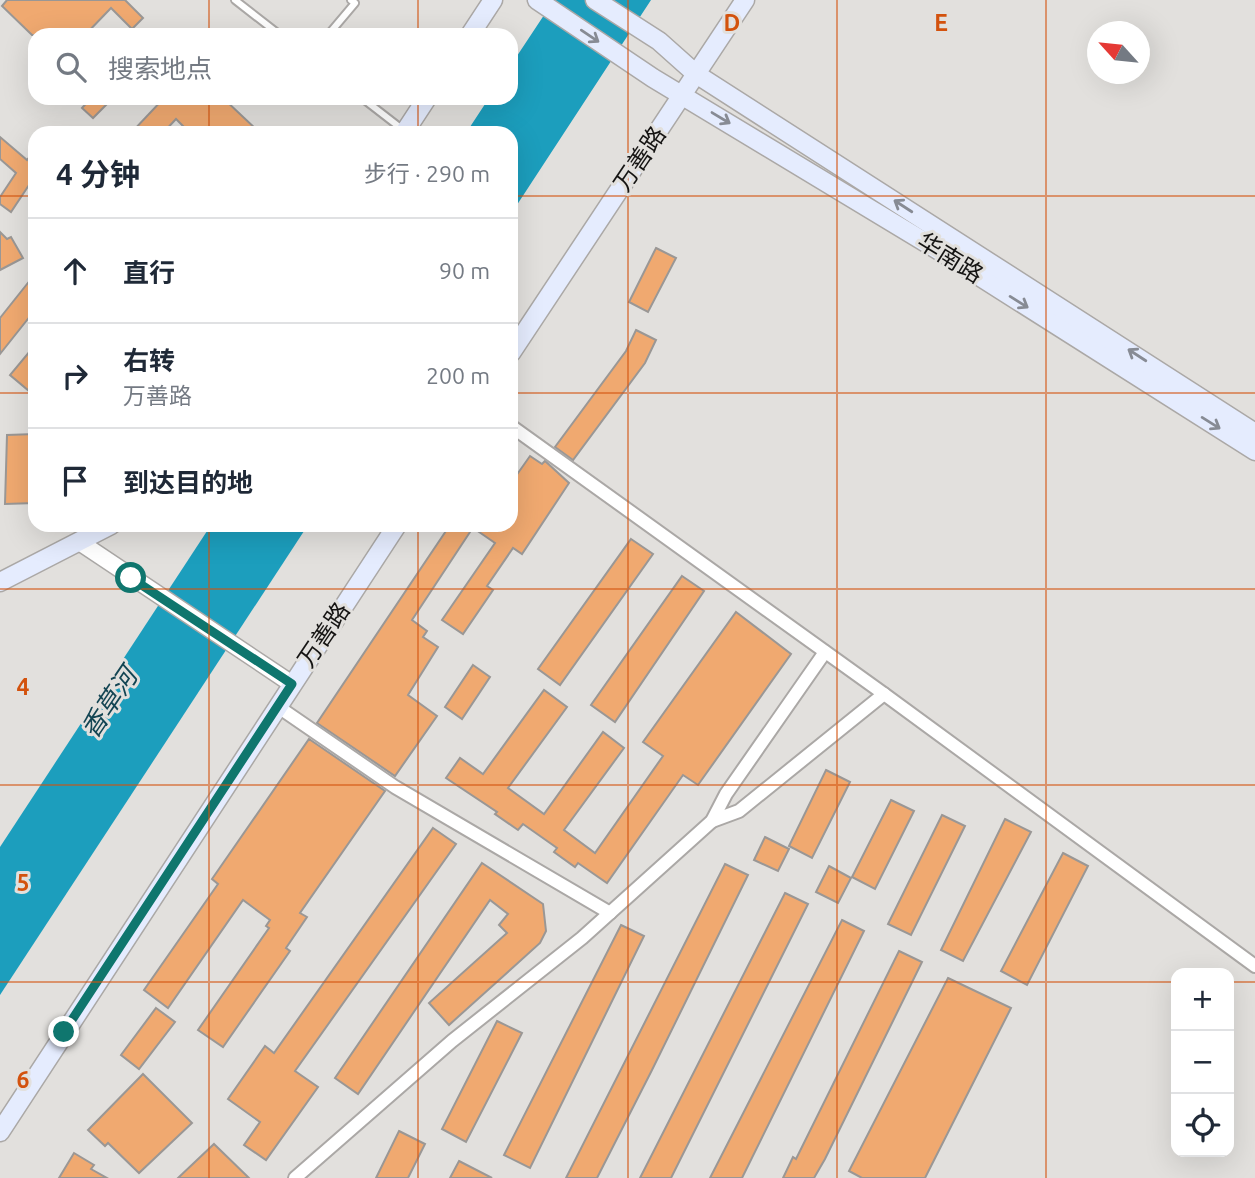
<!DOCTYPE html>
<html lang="zh">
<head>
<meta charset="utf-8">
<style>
  :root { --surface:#fff; --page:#f2f2f3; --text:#1f2937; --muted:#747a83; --line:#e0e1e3 }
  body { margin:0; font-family:Ubuntu,"Noto Sans SC",sans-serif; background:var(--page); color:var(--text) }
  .controls { position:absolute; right:21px; bottom:21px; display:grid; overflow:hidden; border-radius:14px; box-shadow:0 7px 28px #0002 }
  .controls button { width:63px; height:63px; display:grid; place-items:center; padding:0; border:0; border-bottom:2px solid var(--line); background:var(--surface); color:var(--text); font:35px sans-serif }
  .compass { position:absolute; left:1087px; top:21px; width:63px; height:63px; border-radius:50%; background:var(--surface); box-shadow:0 7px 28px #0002; rotate:297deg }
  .stop { position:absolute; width:21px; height:21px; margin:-16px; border:5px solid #0f766e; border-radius:50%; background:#fff }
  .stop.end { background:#0f766e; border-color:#fff; box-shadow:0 2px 7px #0008 }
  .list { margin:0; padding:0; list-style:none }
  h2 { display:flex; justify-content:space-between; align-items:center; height:91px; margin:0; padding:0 28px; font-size:30px }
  h2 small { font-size:23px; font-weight:400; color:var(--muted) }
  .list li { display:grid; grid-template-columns:46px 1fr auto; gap:21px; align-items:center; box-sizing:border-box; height:105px; padding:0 28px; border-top:2px solid var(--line) }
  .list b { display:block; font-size:26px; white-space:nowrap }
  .list p { margin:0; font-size:23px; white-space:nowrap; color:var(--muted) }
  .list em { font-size:23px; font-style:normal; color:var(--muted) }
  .icon { flex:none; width:38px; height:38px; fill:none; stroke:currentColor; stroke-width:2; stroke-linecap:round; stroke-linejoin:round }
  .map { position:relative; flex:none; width:1255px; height:1178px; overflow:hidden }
  .search { position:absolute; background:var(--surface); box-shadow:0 7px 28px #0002; left:28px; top:28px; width:490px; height:77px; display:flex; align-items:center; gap:18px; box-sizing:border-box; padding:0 24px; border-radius:21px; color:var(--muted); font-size:26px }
  .panel { position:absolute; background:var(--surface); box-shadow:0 7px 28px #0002; left:28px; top:126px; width:490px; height:406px; border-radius:21px }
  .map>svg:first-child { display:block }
  .water { fill:#1c9ebd }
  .building { fill:#f0a970; stroke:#9a9795; stroke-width:2 }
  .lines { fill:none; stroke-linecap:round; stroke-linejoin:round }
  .service-casing { stroke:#aba8a6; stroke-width:10 }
  .minor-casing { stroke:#aba8a6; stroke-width:16 }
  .tertiary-casing { stroke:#aba8a6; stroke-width:19 }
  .secondary-casing { stroke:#aba8a6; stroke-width:21 }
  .service { stroke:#fff; stroke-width:6 }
  .minor { stroke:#fff; stroke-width:12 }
  .tertiary { stroke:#fff; stroke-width:16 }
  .secondary { stroke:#e5ecfe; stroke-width:18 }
  .oneway { stroke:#878b94 }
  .route { stroke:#0f766e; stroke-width:9 }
  .grid { fill:none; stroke:#d3520d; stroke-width:2; stroke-opacity:0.55 }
  .labels { text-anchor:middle; stroke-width:6; stroke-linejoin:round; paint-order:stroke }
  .street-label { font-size:24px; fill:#151413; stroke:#e2e0dd }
  .water-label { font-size:26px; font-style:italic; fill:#134553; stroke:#e2e0dd }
  .grid-label { font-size:23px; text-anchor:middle; font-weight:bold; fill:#d3520d; stroke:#e2e0dd; stroke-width:6; stroke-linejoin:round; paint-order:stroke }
</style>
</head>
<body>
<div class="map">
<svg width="1255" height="1178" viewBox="0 0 1255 1178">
  <rect width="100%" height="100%" fill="#e2e0dd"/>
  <g class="water">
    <path d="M554,0H651L511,214V133H466L489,98H511V65Z"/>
    <path d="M211,525H308L0,995V847Z"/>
  </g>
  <g class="building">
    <path d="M7,0H125L143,18L132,29L111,8L85,35H32L2,6Z"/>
    <path d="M91,98H113L93,118L82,108Z"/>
    <path d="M164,98H223L260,133H190L176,119L163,133H131Z"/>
    <path d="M0,137L27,160L35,151V176L11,212L0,204V197L16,173L0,159Z"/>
    <path d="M0,232L7,239L11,237L23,258L0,270Z"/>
    <path d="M656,248L676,258L648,312L629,302Z"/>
    <path d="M35,274V310L0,354V318Z"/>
    <path d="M636,330L656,340L645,363L573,460L555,447L626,351Z"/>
    <path d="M35,345V396L10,375Z"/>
    <path d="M35,434V503L5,504L7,435Z"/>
    <path d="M530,456L542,464L545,461L569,483L522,554L513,548L487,586L493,590L463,634L442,620L495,543L469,525H511V483Z"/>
    <path d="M450,525H467L472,529L412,620L427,631L423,637L438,647L408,695L437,716L395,776L317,723Z"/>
    <path d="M631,539L653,554L560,685L538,669Z"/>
    <path d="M682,576L704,591L615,722L591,705Z"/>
    <path d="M736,612L791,654L698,785L683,775L607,883L578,863L575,867L554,852L557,848L523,824L518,830L495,814L497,812L446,778L460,758L483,774L544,690L567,707L508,788L544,814L603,732L624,748L564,830L595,853L663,756L643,742Z"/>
    <path d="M473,665L490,677L462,719L445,707Z"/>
    <path d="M309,739L385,791L300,913L307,917L286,948L290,951L223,1047L198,1030L269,928L266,926L270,920L243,900L168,1008L144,990L218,884L212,879Z"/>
    <path d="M826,770L850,782L812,858L789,846Z"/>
    <path d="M891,800L914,811L875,889L852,877Z"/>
    <path d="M942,815L965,826L911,935L888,924Z"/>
    <path d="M1005,819L1031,832L963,961L941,950Z"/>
    <path d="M433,828L456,844L295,1071L318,1087L266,1160L244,1145L260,1122L228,1099L265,1046L274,1053Z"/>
    <path d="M765,837L789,849L778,871L754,860Z"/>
    <path d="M1063,853L1088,866L1027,985L1001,971Z"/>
    <path d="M482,863L543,904L546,931L540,943L449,1025L429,1003L507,933L499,925L508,914L490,900L358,1094L335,1078Z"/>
    <path d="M725,864L748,875L652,1070L597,1178H566Z"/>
    <path d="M829,866L851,878L838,903L816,892Z"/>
    <path d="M785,893L808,904L671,1178H640Z"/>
    <path d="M842,920L864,931L742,1178H710Z"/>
    <path d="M621,925L644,936L530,1168L504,1155Z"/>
    <path d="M899,951L922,962L825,1159L814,1178H783L793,1157L796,1159Z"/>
    <path d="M948,978L1011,1008L925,1178H862L849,1171Z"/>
    <path d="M156,1008L175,1022L139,1069L121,1055Z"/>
    <path d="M497,1021L522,1033L466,1142L442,1129Z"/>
    <path d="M143,1074L192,1123L139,1173L108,1143L105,1146L88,1130Z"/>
    <path d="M399,1131L425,1144L408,1178H376Z"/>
    <path d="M214,1144L249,1178H178Z"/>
    <path d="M74,1153L94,1165L91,1169L107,1178H59Z"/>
    <path d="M459,1161L492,1178H450Z"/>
  </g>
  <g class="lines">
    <defs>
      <g id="service">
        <path d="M235,0L280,35"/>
        <path d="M328,35L355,3L351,0"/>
        <path d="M362,98L402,129"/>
      </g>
      <g id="minor">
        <path d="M511,426L884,694L1255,966"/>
        <path d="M277,706L395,787L610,913"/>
        <path d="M712,821L739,811L884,694"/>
        <path d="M295,1178L452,1041L582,938L712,821L726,794L825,652"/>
      </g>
      <path id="tertiary" d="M81,543L292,684"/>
      <g id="secondary">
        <path d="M537,0L653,78L938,250L1255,451"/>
        <path d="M595,0L659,41L696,74L1255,433"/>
        <path d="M470,35L493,0"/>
        <path d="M404,133L427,98"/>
        <path d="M511,353L745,0"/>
        <path d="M0,582L111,525"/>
        <path d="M0,1132L397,525"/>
      </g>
    </defs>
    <use href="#service" class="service-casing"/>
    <use href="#minor" class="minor-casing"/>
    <use href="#tertiary" class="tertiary-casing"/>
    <use href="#secondary" class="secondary-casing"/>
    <use href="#service" class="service"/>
    <use href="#minor" class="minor"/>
    <use href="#tertiary" class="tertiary"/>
    <use href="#secondary" class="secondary"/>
  </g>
  <defs><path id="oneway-shaft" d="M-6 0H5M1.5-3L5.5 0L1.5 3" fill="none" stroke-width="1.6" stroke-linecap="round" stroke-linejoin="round" transform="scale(1.75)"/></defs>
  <g class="oneway">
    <use href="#oneway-shaft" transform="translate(590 36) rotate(34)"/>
    <use href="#oneway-shaft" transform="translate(721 118) rotate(31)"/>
    <use href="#oneway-shaft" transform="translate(903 206) rotate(-147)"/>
    <use href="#oneway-shaft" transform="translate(1019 302) rotate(32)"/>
    <use href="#oneway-shaft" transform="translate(1137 355) rotate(-147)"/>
    <use href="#oneway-shaft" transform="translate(1211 423) rotate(32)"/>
  </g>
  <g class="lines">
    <path class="route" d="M64,1032L292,684L131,578"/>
  </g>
  <path class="grid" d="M209,0V35M418,0V35M628,0V1178M837,0V1178M1046,0V1178M209,98V133M418,98V133M0,196H35M511,196H1255M0,393H35M511,393H1255M209,525V1178M418,525V1178M0,589H1255M0,785H1255M0,982H1176M1229,982H1255"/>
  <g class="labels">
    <g class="street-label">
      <text transform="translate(640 159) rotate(-56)" y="8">万善路</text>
      <text transform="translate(950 258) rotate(32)" y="8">华南路</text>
      <text transform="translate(324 635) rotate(-56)" y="8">万善路</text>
    </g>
    <g class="water-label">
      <text transform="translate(109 703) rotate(-56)" y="9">香草河</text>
    </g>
  </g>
  <g class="grid-label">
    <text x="732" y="31">D</text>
    <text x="941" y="31">E</text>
    <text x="23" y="695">4</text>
    <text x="23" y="891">5</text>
    <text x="23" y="1088">6</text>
  </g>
</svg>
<div class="controls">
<button>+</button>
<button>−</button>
<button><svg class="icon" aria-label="locate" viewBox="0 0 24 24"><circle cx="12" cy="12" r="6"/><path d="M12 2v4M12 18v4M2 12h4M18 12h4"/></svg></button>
</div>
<svg class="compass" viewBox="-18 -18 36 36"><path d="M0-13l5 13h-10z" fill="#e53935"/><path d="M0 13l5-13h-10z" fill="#747a83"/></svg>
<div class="stop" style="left:131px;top:578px"></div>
<div class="stop end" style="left:64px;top:1032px"></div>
<div class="search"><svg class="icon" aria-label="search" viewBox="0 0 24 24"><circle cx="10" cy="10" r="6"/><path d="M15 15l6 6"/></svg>搜索地点</div>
<section class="panel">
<h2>4 分钟<small>步行 · 290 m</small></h2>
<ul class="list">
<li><svg class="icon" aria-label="ahead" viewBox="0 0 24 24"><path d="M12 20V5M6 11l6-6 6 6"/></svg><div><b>直行</b></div><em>90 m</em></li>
<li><svg class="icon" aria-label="right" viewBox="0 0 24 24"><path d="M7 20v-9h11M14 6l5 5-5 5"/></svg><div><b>右转</b><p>万善路</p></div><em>200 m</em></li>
<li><svg class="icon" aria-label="arrive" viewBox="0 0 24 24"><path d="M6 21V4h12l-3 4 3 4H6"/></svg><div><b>到达目的地</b></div></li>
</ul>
</section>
</div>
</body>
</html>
